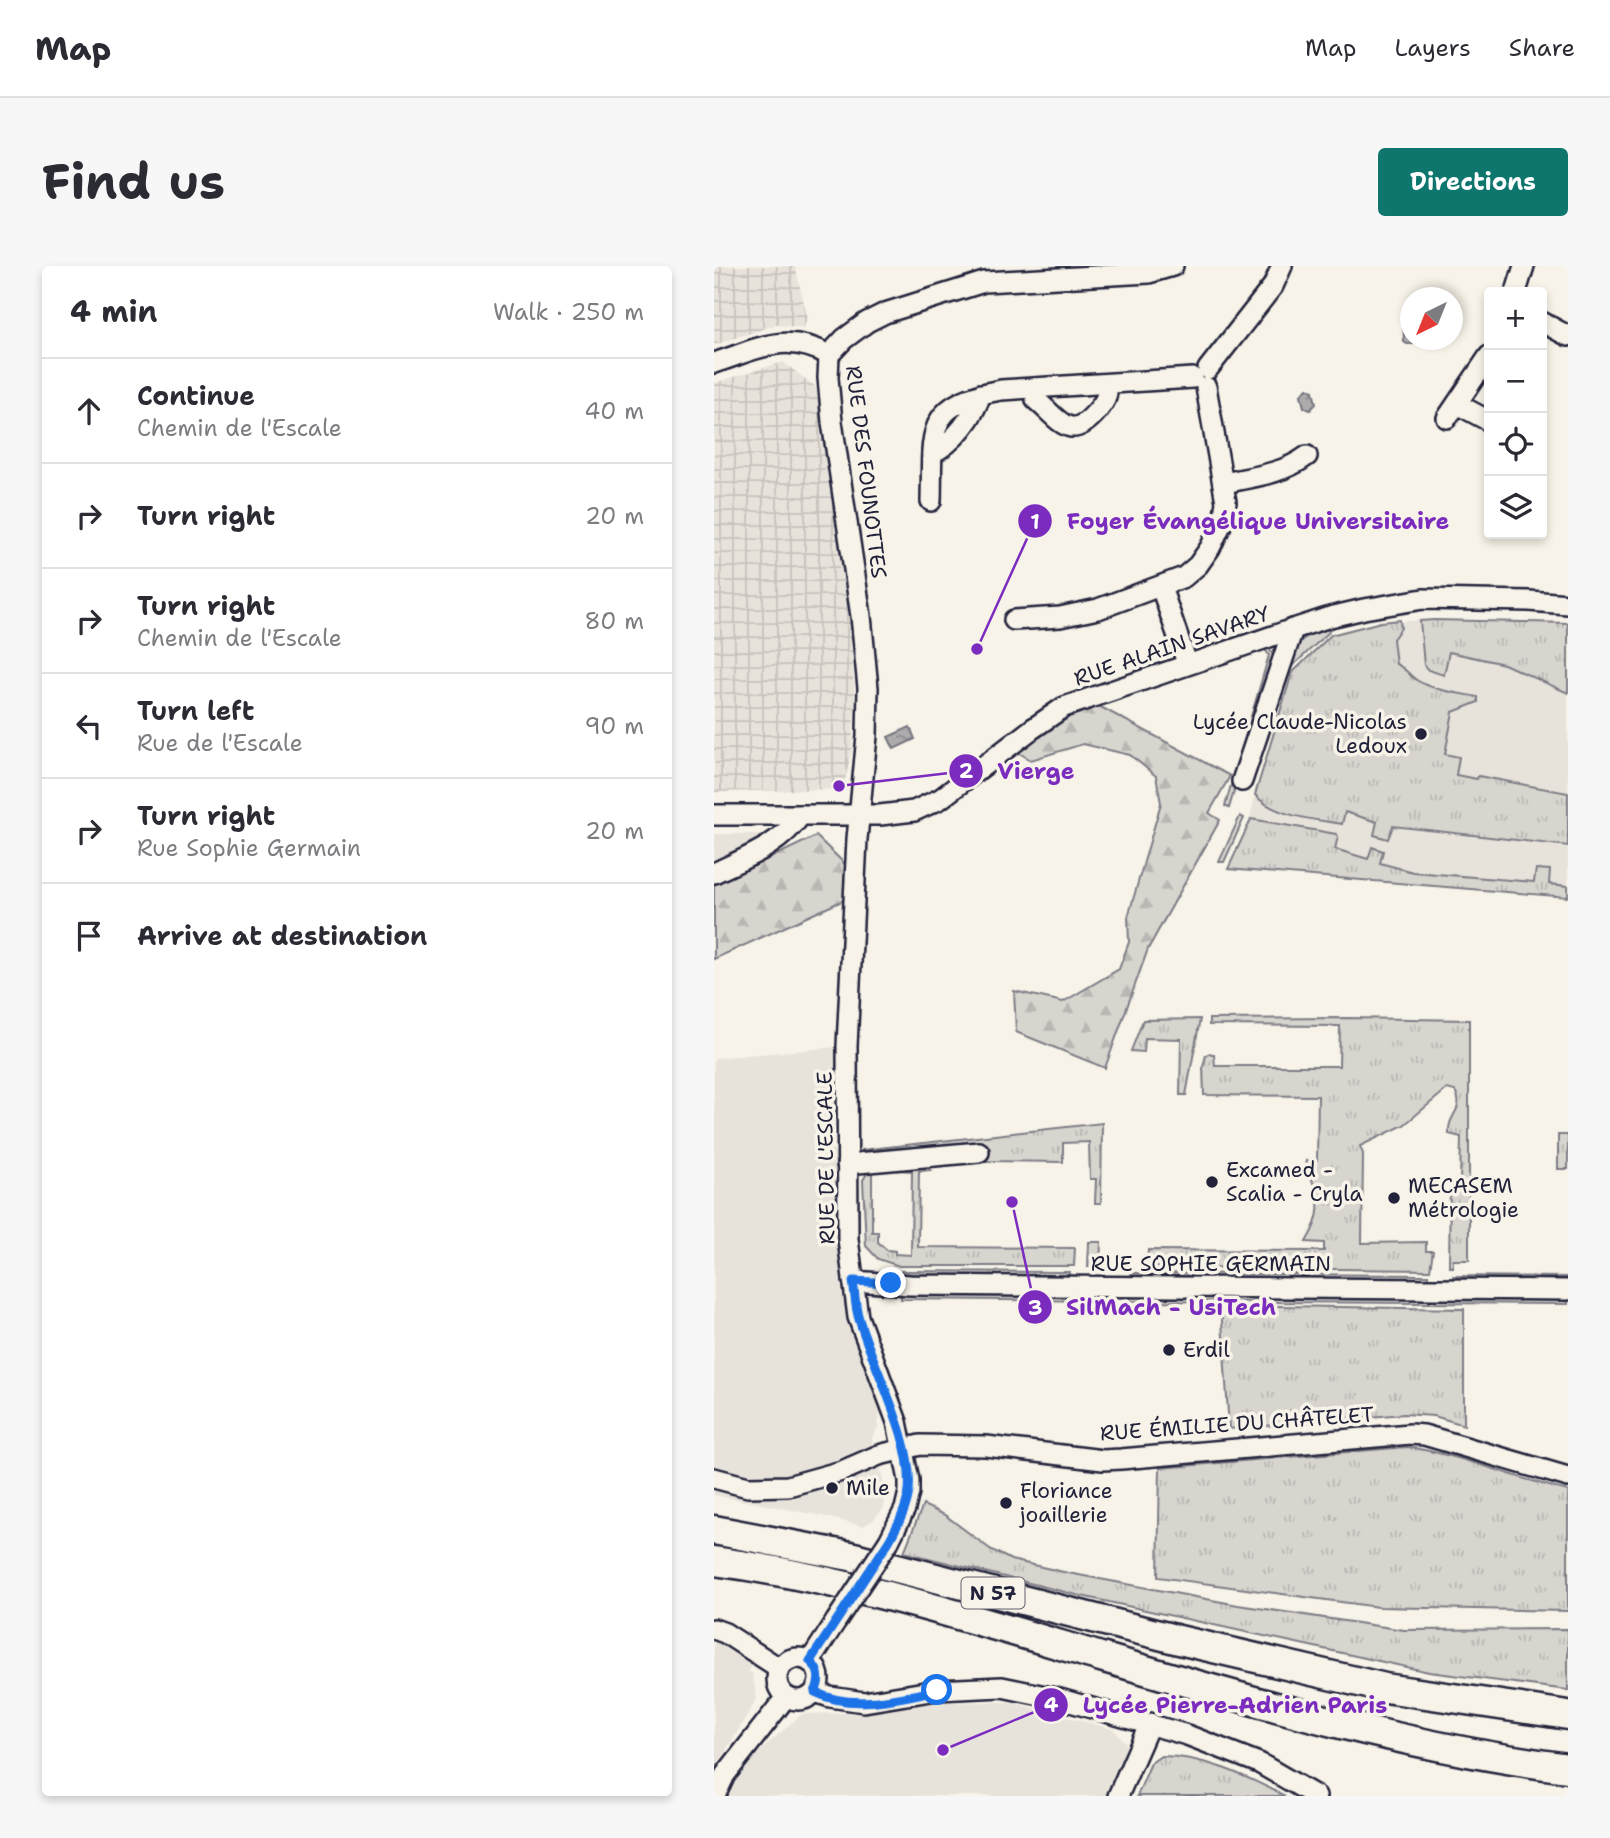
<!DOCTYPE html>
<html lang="en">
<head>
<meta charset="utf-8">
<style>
  :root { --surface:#fff; --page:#f7f7f7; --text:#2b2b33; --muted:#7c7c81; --line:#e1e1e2; --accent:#0f766e }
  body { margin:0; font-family:"Shantell Sans",sans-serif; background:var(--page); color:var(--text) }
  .controls { position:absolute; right:21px; top:21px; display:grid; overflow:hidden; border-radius:7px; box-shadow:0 4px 10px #0003 }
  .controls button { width:63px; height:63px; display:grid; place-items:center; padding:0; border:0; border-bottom:2px solid var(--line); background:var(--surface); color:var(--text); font:35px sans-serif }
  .compass { position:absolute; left:686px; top:21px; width:63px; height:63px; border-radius:50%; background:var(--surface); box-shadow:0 4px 10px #0003; rotate:223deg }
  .stop { position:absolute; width:21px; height:21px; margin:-16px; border:5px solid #1a73e8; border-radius:50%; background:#fff }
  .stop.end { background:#1a73e8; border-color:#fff; box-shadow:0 2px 7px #0008 }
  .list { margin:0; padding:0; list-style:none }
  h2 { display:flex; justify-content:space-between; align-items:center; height:91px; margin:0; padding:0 28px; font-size:30px }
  h2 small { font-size:23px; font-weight:400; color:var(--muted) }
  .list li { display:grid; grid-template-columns:46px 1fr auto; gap:21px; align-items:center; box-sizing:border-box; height:105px; padding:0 28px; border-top:2px solid var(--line) }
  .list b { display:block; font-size:26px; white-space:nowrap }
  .list p { margin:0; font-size:23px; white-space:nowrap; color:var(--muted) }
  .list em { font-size:23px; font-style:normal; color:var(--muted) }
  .icon { flex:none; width:38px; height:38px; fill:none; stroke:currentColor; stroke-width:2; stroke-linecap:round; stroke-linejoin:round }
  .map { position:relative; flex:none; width:854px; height:1530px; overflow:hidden; border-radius:7px }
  header { display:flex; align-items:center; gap:42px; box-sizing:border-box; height:98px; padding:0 35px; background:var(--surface); border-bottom:2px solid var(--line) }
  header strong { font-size:33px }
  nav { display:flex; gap:38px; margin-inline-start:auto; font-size:24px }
  .intro { display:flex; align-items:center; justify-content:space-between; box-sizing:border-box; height:168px; padding:0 42px }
  h1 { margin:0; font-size:49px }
  .button { padding:18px 32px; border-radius:7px; background:var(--accent); color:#fff; font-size:24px; font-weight:700 }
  main { display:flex; gap:42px; padding:0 42px }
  aside { flex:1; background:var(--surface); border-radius:7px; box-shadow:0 4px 10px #0003 }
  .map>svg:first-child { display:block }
  .built { fill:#e7e3db }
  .industrial { fill:url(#industrial-grid) }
  .grass { fill:url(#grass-tufts); stroke:#7d7c85; stroke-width:2 }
  .forest { fill:url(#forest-firs); stroke:#7d7c85; stroke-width:2 }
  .water { fill:url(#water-ripples); stroke:#76747f; stroke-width:2 }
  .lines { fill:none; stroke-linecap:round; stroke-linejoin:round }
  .minor-casing { stroke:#22223b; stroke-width:24 }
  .highway-casing { stroke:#22223b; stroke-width:33 }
  .minor { stroke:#f7f3e8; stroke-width:19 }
  .highway { stroke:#f7f3e8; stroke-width:28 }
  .minor-bridge-casing { stroke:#22223b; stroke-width:24; stroke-linecap:butt }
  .minor-bridge { stroke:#f7f3e8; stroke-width:19 }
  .route { stroke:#1a73e8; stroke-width:9 }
  .poi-dot { fill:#22223b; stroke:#f7f3e8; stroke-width:2.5 }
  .labels { text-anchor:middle; stroke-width:7; stroke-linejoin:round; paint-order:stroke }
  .shield { fill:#f7f3e8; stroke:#62616f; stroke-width:2 }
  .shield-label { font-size:19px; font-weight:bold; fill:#22223b }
  .street-label { font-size:21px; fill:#22223b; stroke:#f7f3e8 }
  .poi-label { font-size:21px; fill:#22223b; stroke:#f7f3e8; text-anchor:start }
  .leader { fill:none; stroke:#7b2cbf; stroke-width:2.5 }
  .callout-dot { fill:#7b2cbf; stroke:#f7f3e8; stroke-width:2.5 }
  .mark-label { font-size:21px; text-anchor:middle; font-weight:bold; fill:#fff }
  .callout-label { font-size:23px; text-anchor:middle; font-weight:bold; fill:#7b2cbf; stroke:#f7f3e8; stroke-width:7; stroke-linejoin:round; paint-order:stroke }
</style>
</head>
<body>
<header>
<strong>Map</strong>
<nav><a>Map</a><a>Layers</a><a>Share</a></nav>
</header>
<div class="intro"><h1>Find us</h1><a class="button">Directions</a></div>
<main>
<aside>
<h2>4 min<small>Walk · 250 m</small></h2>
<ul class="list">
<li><svg class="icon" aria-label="ahead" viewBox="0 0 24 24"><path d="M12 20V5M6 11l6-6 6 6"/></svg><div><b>Continue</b><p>Chemin de l'Escale</p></div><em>40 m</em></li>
<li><svg class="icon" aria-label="right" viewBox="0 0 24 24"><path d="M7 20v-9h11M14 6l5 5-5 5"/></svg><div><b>Turn right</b></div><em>20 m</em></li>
<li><svg class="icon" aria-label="right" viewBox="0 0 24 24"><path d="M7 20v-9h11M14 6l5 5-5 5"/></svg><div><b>Turn right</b><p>Chemin de l'Escale</p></div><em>80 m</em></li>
<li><svg class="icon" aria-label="left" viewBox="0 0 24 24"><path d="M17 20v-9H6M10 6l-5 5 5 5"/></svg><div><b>Turn left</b><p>Rue de l'Escale</p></div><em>90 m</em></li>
<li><svg class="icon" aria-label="right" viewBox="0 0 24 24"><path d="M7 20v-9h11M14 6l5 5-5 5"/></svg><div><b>Turn right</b><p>Rue Sophie Germain</p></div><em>20 m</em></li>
<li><svg class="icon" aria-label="arrive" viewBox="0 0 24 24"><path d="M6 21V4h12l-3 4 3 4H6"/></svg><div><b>Arrive at destination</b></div></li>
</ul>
</aside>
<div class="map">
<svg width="854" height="1530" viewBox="0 0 854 1530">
  <defs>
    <pattern id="industrial-grid" width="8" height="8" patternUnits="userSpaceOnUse" patternTransform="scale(1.75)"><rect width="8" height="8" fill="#e7e3db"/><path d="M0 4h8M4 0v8" fill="none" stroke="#c6c2bd"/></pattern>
    <pattern id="grass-tufts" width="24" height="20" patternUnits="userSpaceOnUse" patternTransform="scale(1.75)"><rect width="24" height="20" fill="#d8d5cf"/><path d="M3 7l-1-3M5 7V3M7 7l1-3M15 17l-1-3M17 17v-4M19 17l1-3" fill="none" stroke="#b9b7b3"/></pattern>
    <pattern id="forest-firs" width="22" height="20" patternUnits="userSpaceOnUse" patternTransform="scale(1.75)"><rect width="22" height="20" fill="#d8d5cf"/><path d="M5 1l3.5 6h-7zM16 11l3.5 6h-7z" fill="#b9b7b3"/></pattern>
    <pattern id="water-ripples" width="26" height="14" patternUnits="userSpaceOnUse" patternTransform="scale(1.75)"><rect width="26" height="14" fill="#aeabad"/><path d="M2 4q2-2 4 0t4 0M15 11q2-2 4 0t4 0" fill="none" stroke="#8d8b8e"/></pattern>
  </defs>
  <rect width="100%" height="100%" fill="#f7f3e8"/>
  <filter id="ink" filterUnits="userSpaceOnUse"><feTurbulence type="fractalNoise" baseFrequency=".0143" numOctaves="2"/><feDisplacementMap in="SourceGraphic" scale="14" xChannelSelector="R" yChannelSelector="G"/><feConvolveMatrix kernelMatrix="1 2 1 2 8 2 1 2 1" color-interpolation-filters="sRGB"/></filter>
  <g filter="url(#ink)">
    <g class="built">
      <path d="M721,353L854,357V630L514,603L536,552L541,529L668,357Z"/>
      <path d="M0,568H47V574L0,596Z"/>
      <path d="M122,781L121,851L111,865L113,880L121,885L125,897L127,1022L134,1054L165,1134L166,1147L164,1162L158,1172L160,1200L167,1202L171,1228L169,1243L158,1255L149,1260L108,1250L0,1229V792Z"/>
      <path d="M0,1371L20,1383L37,1400L35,1406L38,1407L43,1432L0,1505Z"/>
      <path d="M223,1436H296L399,1463L412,1477V1491L393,1530H15L31,1498L88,1448L162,1446Z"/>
    </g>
    <g class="industrial">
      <path d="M0,0H81L93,50L90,62L62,59L0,79Z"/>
      <path d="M69,96L102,121L134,327L141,434L138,483L130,519L125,523L0,526V117Z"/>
    </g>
    <g class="grass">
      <path d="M686,354L687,362L679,373L682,398C692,402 695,410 704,415C722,425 744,427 764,431V436L739,446L731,488L745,491L742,509L763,513L764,510L854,527V580L679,560L674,573L660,569L663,556L631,546L628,558C599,553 562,551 541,529L578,407L617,369L667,356Z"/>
      <path d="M720,354L854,357V427L790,398L735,386L730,409L714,404L710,399L706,355Z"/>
      <path d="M613,361L615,366L572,406L536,523H534L572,390C583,375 596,367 613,361Z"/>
      <path d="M553,380L560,390L515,542L511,540L555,389L549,381Z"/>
      <path d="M526,550L530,552L510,596H505Z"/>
      <path d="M537,553L622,568L624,570L621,583L654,593L658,581L669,585L666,597L699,606L820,616L822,603L836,604L835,618L854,620V631L514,603Z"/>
      <path d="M634,752L755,754V994H739V1001H735L736,919L746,917L747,871L735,868C733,848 752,844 741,825L733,823L690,859L646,880L649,888L648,977L712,976V985H719L716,1004L433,1001L434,984L610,985V977L592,976C614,940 602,930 592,895L603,894L604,830L490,829L489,801L492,789L496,787L500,789L501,800H625L626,760L495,759V753Z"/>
      <path d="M486,753L472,829H466L467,773L431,772L430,786L417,785L429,754Z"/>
      <path d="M388,857L387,937H381L382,913H376L375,876L349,877V896L271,895L270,877L149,890L148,884Z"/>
      <rect x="844" y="869" width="10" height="34"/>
      <path d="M185,899L212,900L217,904L205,905L204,981L361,982L360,1000H185L164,993L152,980L149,914L155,904H171L158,905V966H164V976L173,984L181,985V988L197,989L198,905L185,904Z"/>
      <path d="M375,976H387L386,1001H374Z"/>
      <path d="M187,1005L355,1006L356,1012L187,1011Z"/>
      <path d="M417,1007L714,1009V1015L417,1012Z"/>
      <path d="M739,1010L854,1011V1015L739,1014Z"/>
      <path d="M187,1028L400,1029L399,1035L187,1033Z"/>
      <path d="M416,1030L854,1032V1038L416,1035Z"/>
      <path d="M507,1039L750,1043V1159L720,1150L690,1148L515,1163Z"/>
      <path d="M693,1181C748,1189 800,1212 854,1225V1345L664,1341L444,1311L446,1202Z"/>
      <path d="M209,1239L231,1249L276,1283L297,1294L354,1307L524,1339L690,1364L854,1363V1424L715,1406L363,1329L190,1286Z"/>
      <path d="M447,1490C490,1490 532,1510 571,1530H423L437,1497Z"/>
    </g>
    <g class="forest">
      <path d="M381,438L516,510L495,547L506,554L434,683L391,802L302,766L300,725L349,736L405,703L415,676L414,651L447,537L442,510L416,489L369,478L317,494L300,484C325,465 351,448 381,438Z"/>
      <path d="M102,570L132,599L130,634L0,693V619Z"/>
    </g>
    <g class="water">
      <path d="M689,49H696V74H703L700,78H693L690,76Z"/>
      <path d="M593,122L599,125L602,138L596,144L590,141L587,129Z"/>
      <path d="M196,461L201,473L180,483L174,471Z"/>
    </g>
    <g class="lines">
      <defs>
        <g id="minor">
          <path d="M802,26L810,0"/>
          <path d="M828,56L854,70"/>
          <path d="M0,97C44,83 71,65 115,89"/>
          <path d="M494,103L559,20L568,0"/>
          <path d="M321,122L322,134C348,156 356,177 384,144C391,135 394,131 393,119"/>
          <path d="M743,138L775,155"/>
          <path d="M733,152L775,90"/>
          <path d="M218,187C240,177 260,150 267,128"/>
          <path d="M509,217C538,211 569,208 593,190"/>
          <path d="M217,235C219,168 208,138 287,124L479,112"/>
          <path d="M447,321L473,397"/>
          <path d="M300,354L346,351L384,343L470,311L484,299L496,282L509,255L512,236L492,121"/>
          <path d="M528,515L579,363"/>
          <path d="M0,549H166L200,545L226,533L318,463L350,441L579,363L616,351L650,343L709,333L815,335L854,338"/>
          <path d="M0,607C33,591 65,580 87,549"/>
          <path d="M133,898L265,886"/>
          <path d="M139,1015L196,1019L854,1024"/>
          <path d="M0,1212L34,1221L74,1220L128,1205L165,1189L206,1179L272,1180L389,1194L407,1193L696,1168L710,1169L854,1211"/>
          <path d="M175,1275L191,1243L195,1226V1214L183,1156L144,1051L134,973L133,780L143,573L153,470L154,422L147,350L118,156L114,112L115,89L130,73L153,56L171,47L270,16L435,7L459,0"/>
          <path d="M0,1363L11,1367L65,1402"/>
          <circle cx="84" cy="1413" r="21"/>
          <path d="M96,1395L122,1355"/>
          <path d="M101,1426L116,1431L150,1436L223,1424L288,1421L346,1433L473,1469L545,1497L602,1530"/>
          <path d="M1,1530L11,1509L72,1431"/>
          <path d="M404,1530L436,1457"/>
        </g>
        <g id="highway">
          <path d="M0,1264L136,1290L465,1374L671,1422L854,1449"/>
          <path d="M0,1295C126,1312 249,1350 370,1386C530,1433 689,1481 854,1502"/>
        </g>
      </defs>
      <use href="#minor" class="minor-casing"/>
      <use href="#highway" class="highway-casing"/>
      <use href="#minor" class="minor"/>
      <use href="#highway" class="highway"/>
      <defs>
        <path id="minor-bridge" d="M122,1355L175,1275"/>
      </defs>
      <use href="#minor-bridge" class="minor-bridge-casing"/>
      <use href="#minor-bridge" class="minor-bridge"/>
    </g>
  </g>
  <g class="lines" filter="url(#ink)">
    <path class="route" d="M177,1017L139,1015C141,1027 141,1041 145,1053C159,1102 200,1174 195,1224C193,1242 184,1259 175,1275L96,1395C106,1404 107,1414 101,1426C138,1445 185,1432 223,1424"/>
  </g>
  <g class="poi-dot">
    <circle cx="707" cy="468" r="7"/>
    <circle cx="498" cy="916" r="7"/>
    <circle cx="680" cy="932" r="7"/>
    <circle cx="455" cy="1084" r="7"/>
    <circle cx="118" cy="1222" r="7"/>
    <circle cx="292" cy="1237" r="7"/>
  </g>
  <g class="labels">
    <rect class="shield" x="247.5" y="1311.5" width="63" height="31" rx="5"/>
    <g class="shield-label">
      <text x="279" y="1334">N 57</text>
    </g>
    <g class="street-label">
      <text transform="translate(152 206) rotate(83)" y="7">RUE DES FOUNOTTES</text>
      <text transform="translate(458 380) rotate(-19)" y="7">RUE ALAIN SAVARY</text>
      <text transform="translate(112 892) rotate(-91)" y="7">RUE DE L'ESCALE</text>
      <text x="497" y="1005">RUE SOPHIE GERMAIN</text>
      <text transform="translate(523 1158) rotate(-4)" y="7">RUE ÉMILIE DU CHÂTELET</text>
    </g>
    <g class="poi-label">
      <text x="693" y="463" text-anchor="end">Lycée Claude-Nicolas<tspan x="693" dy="24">Ledoux</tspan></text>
      <text x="512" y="911">Excamed -<tspan x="512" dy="24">Scalia - Cryla</tspan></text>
      <text x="694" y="927">MECASEM<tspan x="694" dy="24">Métrologie</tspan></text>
      <text x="469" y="1091">Erdil</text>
      <text x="132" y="1229">Mile</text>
      <text x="306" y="1232">Floriance<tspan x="306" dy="24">joaillerie</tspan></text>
    </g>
  </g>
  <path class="leader" d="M263 383L321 255M125 520L252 505M298 936L321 1041M229 1484L337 1439"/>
  <g class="callout-dot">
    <circle cx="263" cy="383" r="7"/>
    <circle cx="125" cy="520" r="7"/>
    <circle cx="298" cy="936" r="7"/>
    <circle cx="229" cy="1484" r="7"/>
    <circle cx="321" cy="255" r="18"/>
    <circle cx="252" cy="505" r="18"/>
    <circle cx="321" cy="1041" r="18"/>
    <circle cx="337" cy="1439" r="18"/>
  </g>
  <g class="mark-label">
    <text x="321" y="263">1</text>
    <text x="252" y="512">2</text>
    <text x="321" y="1049">3</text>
    <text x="337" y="1446">4</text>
  </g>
  <g class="callout-label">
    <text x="544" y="263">Foyer Évangélique Universitaire</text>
    <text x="322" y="513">Vierge</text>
    <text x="457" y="1049">SilMach - UsiTech</text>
    <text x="521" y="1447">Lycée Pierre-Adrien Paris</text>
  </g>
</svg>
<div class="controls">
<button>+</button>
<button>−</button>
<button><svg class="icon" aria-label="locate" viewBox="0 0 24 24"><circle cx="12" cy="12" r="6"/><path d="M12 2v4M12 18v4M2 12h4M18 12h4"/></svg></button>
<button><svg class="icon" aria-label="layers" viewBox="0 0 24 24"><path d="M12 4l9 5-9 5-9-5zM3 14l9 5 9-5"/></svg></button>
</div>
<svg class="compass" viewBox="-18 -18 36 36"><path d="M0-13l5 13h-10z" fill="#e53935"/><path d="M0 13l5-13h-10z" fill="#7c7c81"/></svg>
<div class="stop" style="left:223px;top:1424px"></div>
<div class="stop end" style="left:177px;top:1017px"></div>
</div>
</main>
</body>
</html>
